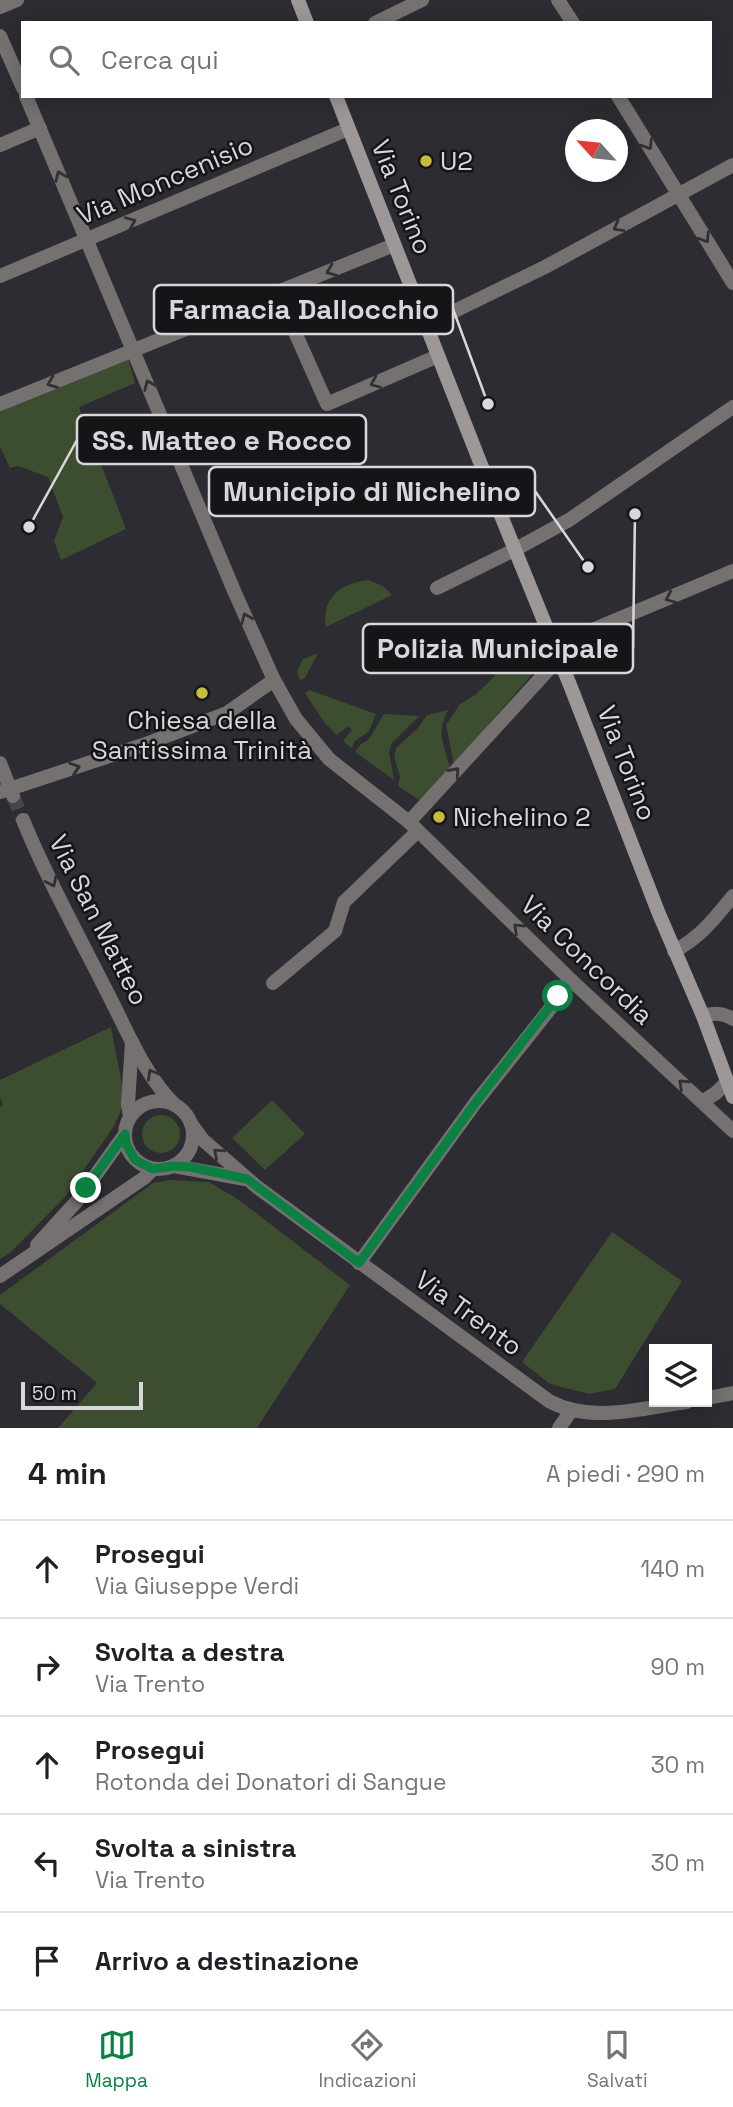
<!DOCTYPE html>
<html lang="it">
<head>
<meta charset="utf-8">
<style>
  :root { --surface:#fff; --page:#f6f6f6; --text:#202124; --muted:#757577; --line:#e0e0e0; --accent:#0b8043 }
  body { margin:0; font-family:"Space Grotesk",sans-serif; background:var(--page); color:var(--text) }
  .controls { position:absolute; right:21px; bottom:21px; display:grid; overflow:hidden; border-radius:0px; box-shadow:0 4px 18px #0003 }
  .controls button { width:63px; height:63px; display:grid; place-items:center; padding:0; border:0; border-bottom:2px solid var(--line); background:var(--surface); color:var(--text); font:35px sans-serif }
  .compass { position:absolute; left:565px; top:119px; width:63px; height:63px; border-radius:50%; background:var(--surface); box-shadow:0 4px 18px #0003; rotate:297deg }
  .scale { position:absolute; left:21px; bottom:18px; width:122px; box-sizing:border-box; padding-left:7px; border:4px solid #d8d8dc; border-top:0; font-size:19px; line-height:24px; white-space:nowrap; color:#d8d8dc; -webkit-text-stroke:5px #151417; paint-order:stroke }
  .stop { position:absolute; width:21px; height:21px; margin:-16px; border:5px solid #0b8043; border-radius:50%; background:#fff }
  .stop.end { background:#0b8043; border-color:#fff; box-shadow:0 2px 7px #0008 }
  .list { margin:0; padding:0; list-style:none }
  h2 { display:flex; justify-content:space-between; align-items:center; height:91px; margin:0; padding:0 28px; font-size:30px }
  h2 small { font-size:23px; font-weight:400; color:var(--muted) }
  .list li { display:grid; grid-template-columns:46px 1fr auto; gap:21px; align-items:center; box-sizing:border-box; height:98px; padding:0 28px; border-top:2px solid var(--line) }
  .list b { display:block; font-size:26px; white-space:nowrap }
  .list p { margin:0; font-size:23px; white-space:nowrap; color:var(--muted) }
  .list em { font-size:23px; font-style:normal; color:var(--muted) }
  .icon { flex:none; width:38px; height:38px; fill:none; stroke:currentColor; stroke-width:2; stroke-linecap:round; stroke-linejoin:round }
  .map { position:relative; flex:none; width:733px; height:1428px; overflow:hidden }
  .search { position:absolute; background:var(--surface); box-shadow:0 4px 18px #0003; left:21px; right:21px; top:21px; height:77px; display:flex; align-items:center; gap:18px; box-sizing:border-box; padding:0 24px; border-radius:0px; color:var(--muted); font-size:26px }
  .sheet { height:581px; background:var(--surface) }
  nav { display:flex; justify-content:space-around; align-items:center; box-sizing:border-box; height:98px; border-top:2px solid var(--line); background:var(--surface); font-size:19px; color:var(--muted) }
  nav a { display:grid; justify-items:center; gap:4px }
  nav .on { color:var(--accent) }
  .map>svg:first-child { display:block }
  .green { fill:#3d4d2f }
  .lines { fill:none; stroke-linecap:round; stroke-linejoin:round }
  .minor-tunnel { stroke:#46464c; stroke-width:14; stroke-dasharray:14 7; stroke-linecap:butt }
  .minor { stroke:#757171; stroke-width:14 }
  .tertiary { stroke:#757171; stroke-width:14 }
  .secondary { stroke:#9e9798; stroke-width:14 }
  .oneway { stroke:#323032 }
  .route { stroke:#0b8043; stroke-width:9 }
  .poi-dot { fill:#c4bd3e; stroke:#151417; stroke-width:2.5 }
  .labels { text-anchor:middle; stroke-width:5; stroke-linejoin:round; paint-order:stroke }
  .poi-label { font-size:26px; fill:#d8d8dc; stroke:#151417; text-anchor:start }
  .street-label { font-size:26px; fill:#d8d8dc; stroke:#151417 }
  .leader { fill:none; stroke:#d8d8dc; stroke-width:2.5 }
  .callout-dot { fill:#d8d8dc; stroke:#151417; stroke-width:2.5 }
  .callout { fill:#151417; stroke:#d8d8dc; stroke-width:2.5 }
  .callout-label { font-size:28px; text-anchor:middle; font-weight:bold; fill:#d8d8dc }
</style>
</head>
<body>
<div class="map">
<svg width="733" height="1428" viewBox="0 0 733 1428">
  <rect width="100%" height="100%" fill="#2c2c32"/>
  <g class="green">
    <path d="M128,358L135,383L79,407L126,529L61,560L54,541L63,517L48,477L18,466L10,468L0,447V409Z"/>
    <path d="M368,580L383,586L392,595L326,627C321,598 341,583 368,580Z"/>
    <path d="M522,623L539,666L454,765L446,725L460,704L475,695L493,678L508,655Z"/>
    <path d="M318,653L305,678L300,680L297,671L303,659Z"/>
    <path d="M309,690L376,714L369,731L355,741L352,748L343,741L352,730L348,726L337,735L324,722L305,693Z"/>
    <path d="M448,710C436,732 444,745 450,768L422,802L398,786L400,776L394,757L396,748L417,729L427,715Z"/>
    <path d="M384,714L419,716L392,743L389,752L394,780L355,752L360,745L369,739Z"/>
    <path d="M111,1027L125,1101L114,1126L65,1197L10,1253L0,1259V1107L3,1105L0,1098V1080Z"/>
    <path d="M272,1100L305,1134L265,1170L232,1138Z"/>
    <circle cx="161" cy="1134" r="19"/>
    <path d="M171,1180L209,1182L239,1200L350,1285L257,1428H58L97,1383L0,1304V1295L153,1183Z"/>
    <path d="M612,1232L682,1281L615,1389L589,1394L550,1384L522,1362Z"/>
  </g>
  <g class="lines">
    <path class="minor-tunnel" d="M13,796L23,820"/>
    <g class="minor">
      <path d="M558,0L573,23"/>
      <path d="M0,7L17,0"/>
      <path d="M375,23L422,0"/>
      <path d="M0,36L23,88"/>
      <path d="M26,96L235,593L274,680L296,719L329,759L409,822L572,981L733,1131"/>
      <path d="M618,96L733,283"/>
      <path d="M0,145L40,128"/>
      <path d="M0,276L348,129"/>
      <path d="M277,292L327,404L438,356"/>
      <path d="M426,325L545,267L733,165"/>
      <path d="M0,404L394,245"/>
      <path d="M437,588L516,549"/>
      <path d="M554,646L733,571"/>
      <path d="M0,763L13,796"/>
      <path d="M0,792L143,745L227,713L274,680"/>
      <path d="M23,820C47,879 78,934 106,990C126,1028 144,1075 175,1105"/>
      <path d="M409,822L559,658"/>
      <path d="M674,951C700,938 715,918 733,896"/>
      <path d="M273,983L335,931L344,902L418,831"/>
      <path d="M703,1016C714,1012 723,1013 733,1019"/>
      <circle cx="159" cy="1135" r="34"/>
      <path d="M702,1102L716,1093L727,1082"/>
      <path d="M130,1117L128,1104L132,1042"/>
      <path d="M191,1124L203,1140L257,1187L549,1401C591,1424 642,1408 687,1402"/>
      <path d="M174,1166L245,1179"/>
      <path d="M37,1245L77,1201L125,1134"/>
      <path d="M359,1263L476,1102L572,981"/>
      <path d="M0,1276L144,1178L153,1169"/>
      <path d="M707,1398L733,1393"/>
      <path d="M559,1428L571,1411"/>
    </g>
    <path class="tertiary" d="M516,549L569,520L733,407"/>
    <g class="secondary">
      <path d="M298,0L307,23"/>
      <path d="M336,96L502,518L570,685L659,914L703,1016L733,1097"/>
    </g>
  </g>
  <defs><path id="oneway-chevron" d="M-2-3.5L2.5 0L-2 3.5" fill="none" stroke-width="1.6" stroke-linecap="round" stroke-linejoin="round" transform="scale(1.75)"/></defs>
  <g class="oneway">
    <use href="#oneway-chevron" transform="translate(648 145) rotate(58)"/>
    <use href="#oneway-chevron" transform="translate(60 176) rotate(-113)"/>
    <use href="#oneway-chevron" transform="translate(131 222) rotate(-23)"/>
    <use href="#oneway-chevron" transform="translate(618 227) rotate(151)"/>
    <use href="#oneway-chevron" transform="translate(705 238) rotate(58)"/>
    <use href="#oneway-chevron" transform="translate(331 271) rotate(158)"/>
    <use href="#oneway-chevron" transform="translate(52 383) rotate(158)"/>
    <use href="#oneway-chevron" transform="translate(375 383) rotate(157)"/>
    <use href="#oneway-chevron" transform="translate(149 385) rotate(-113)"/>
    <use href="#oneway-chevron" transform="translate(670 598) rotate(157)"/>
    <use href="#oneway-chevron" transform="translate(246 618) rotate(-114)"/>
    <use href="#oneway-chevron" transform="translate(75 768) rotate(-18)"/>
    <use href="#oneway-chevron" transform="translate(455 772) rotate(-48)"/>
    <use href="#oneway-chevron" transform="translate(52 882) rotate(64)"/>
    <use href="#oneway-chevron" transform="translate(518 928) rotate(-136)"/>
    <use href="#oneway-chevron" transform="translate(152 1074) rotate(-120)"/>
    <use href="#oneway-chevron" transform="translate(683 1084) rotate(-137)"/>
    <use href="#oneway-chevron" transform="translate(218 1153) rotate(-138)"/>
  </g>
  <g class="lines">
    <path class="route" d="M86,1188L125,1134L126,1144L135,1160L153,1169L174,1166L190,1167L247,1179L359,1263L476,1102L558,996"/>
  </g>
  <g class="poi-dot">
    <circle cx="426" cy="161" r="7"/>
    <circle cx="202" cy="693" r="7"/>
    <circle cx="439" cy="817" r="7"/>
  </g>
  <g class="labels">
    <g class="poi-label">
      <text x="440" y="170">U2</text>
      <text x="202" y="729" text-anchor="middle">Chiesa della<tspan x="202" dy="30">Santissima Trinità</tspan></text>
      <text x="453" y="826">Nichelino 2</text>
    </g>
    <g class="street-label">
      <text transform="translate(165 180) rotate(-23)" y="9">Via Moncenisio</text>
      <text transform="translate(402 197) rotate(68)" y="9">Via Torino</text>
      <text transform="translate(627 763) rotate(69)" y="9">Via Torino</text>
      <text transform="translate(99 920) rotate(63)" y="9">Via San Matteo</text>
      <text transform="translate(587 960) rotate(44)" y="9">Via Concordia</text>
      <text transform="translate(469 1313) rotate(36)" y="9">Via Trento</text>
    </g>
  </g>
  <path class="leader" d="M488 404L453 309M29 527L77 440M588 567L535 491M635 514L633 648"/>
  <g class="callout-dot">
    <circle cx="488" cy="404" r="7"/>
    <circle cx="29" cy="527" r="7"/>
    <circle cx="588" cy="567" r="7"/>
    <circle cx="635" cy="514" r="7"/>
  </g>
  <g class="callout">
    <rect x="154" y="285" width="299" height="49" rx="7"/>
    <rect x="77" y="415" width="289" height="49" rx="7"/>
    <rect x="209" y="467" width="326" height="49" rx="7"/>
    <rect x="363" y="624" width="270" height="49" rx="7"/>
  </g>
  <g class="callout-label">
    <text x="304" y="319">Farmacia Dallocchio</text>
    <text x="222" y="450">SS. Matteo e Rocco</text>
    <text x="372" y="501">Municipio di Nichelino</text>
    <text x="498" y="658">Polizia Municipale</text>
  </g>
</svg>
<div class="controls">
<button><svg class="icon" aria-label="layers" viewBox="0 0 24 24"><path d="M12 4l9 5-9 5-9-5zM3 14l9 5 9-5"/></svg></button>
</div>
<svg class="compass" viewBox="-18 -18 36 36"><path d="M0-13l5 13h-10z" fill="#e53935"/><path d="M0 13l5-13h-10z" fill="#757577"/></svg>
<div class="scale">50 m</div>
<div class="stop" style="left:558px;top:996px"></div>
<div class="stop end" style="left:86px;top:1188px"></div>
<div class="search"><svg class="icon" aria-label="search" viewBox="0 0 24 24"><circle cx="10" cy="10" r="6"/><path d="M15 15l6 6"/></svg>Cerca qui</div>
</div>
<section class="sheet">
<h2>4 min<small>A piedi · 290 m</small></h2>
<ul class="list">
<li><svg class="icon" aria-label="ahead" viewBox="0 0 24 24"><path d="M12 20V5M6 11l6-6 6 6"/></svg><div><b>Prosegui</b><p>Via Giuseppe Verdi</p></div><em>140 m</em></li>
<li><svg class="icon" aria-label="right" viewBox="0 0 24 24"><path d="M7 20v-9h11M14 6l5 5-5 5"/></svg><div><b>Svolta a destra</b><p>Via Trento</p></div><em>90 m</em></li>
<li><svg class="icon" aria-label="ahead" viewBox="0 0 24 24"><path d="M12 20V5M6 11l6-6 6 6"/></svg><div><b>Prosegui</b><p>Rotonda dei Donatori di Sangue</p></div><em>30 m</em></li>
<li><svg class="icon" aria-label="left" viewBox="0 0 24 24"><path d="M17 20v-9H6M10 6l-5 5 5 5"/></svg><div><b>Svolta a sinistra</b><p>Via Trento</p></div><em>30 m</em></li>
<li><svg class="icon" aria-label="arrive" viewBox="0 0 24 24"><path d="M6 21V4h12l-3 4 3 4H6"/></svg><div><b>Arrivo a destinazione</b></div></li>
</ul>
</section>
<nav>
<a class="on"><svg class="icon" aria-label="map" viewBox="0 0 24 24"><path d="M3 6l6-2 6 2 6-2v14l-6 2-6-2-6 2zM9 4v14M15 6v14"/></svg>Mappa</a>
<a><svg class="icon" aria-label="directions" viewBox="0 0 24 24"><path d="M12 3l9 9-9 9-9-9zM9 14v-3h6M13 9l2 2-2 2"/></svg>Indicazioni</a>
<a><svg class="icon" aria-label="saved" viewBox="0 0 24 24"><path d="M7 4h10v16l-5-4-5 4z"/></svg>Salvati</a>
</nav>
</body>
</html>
